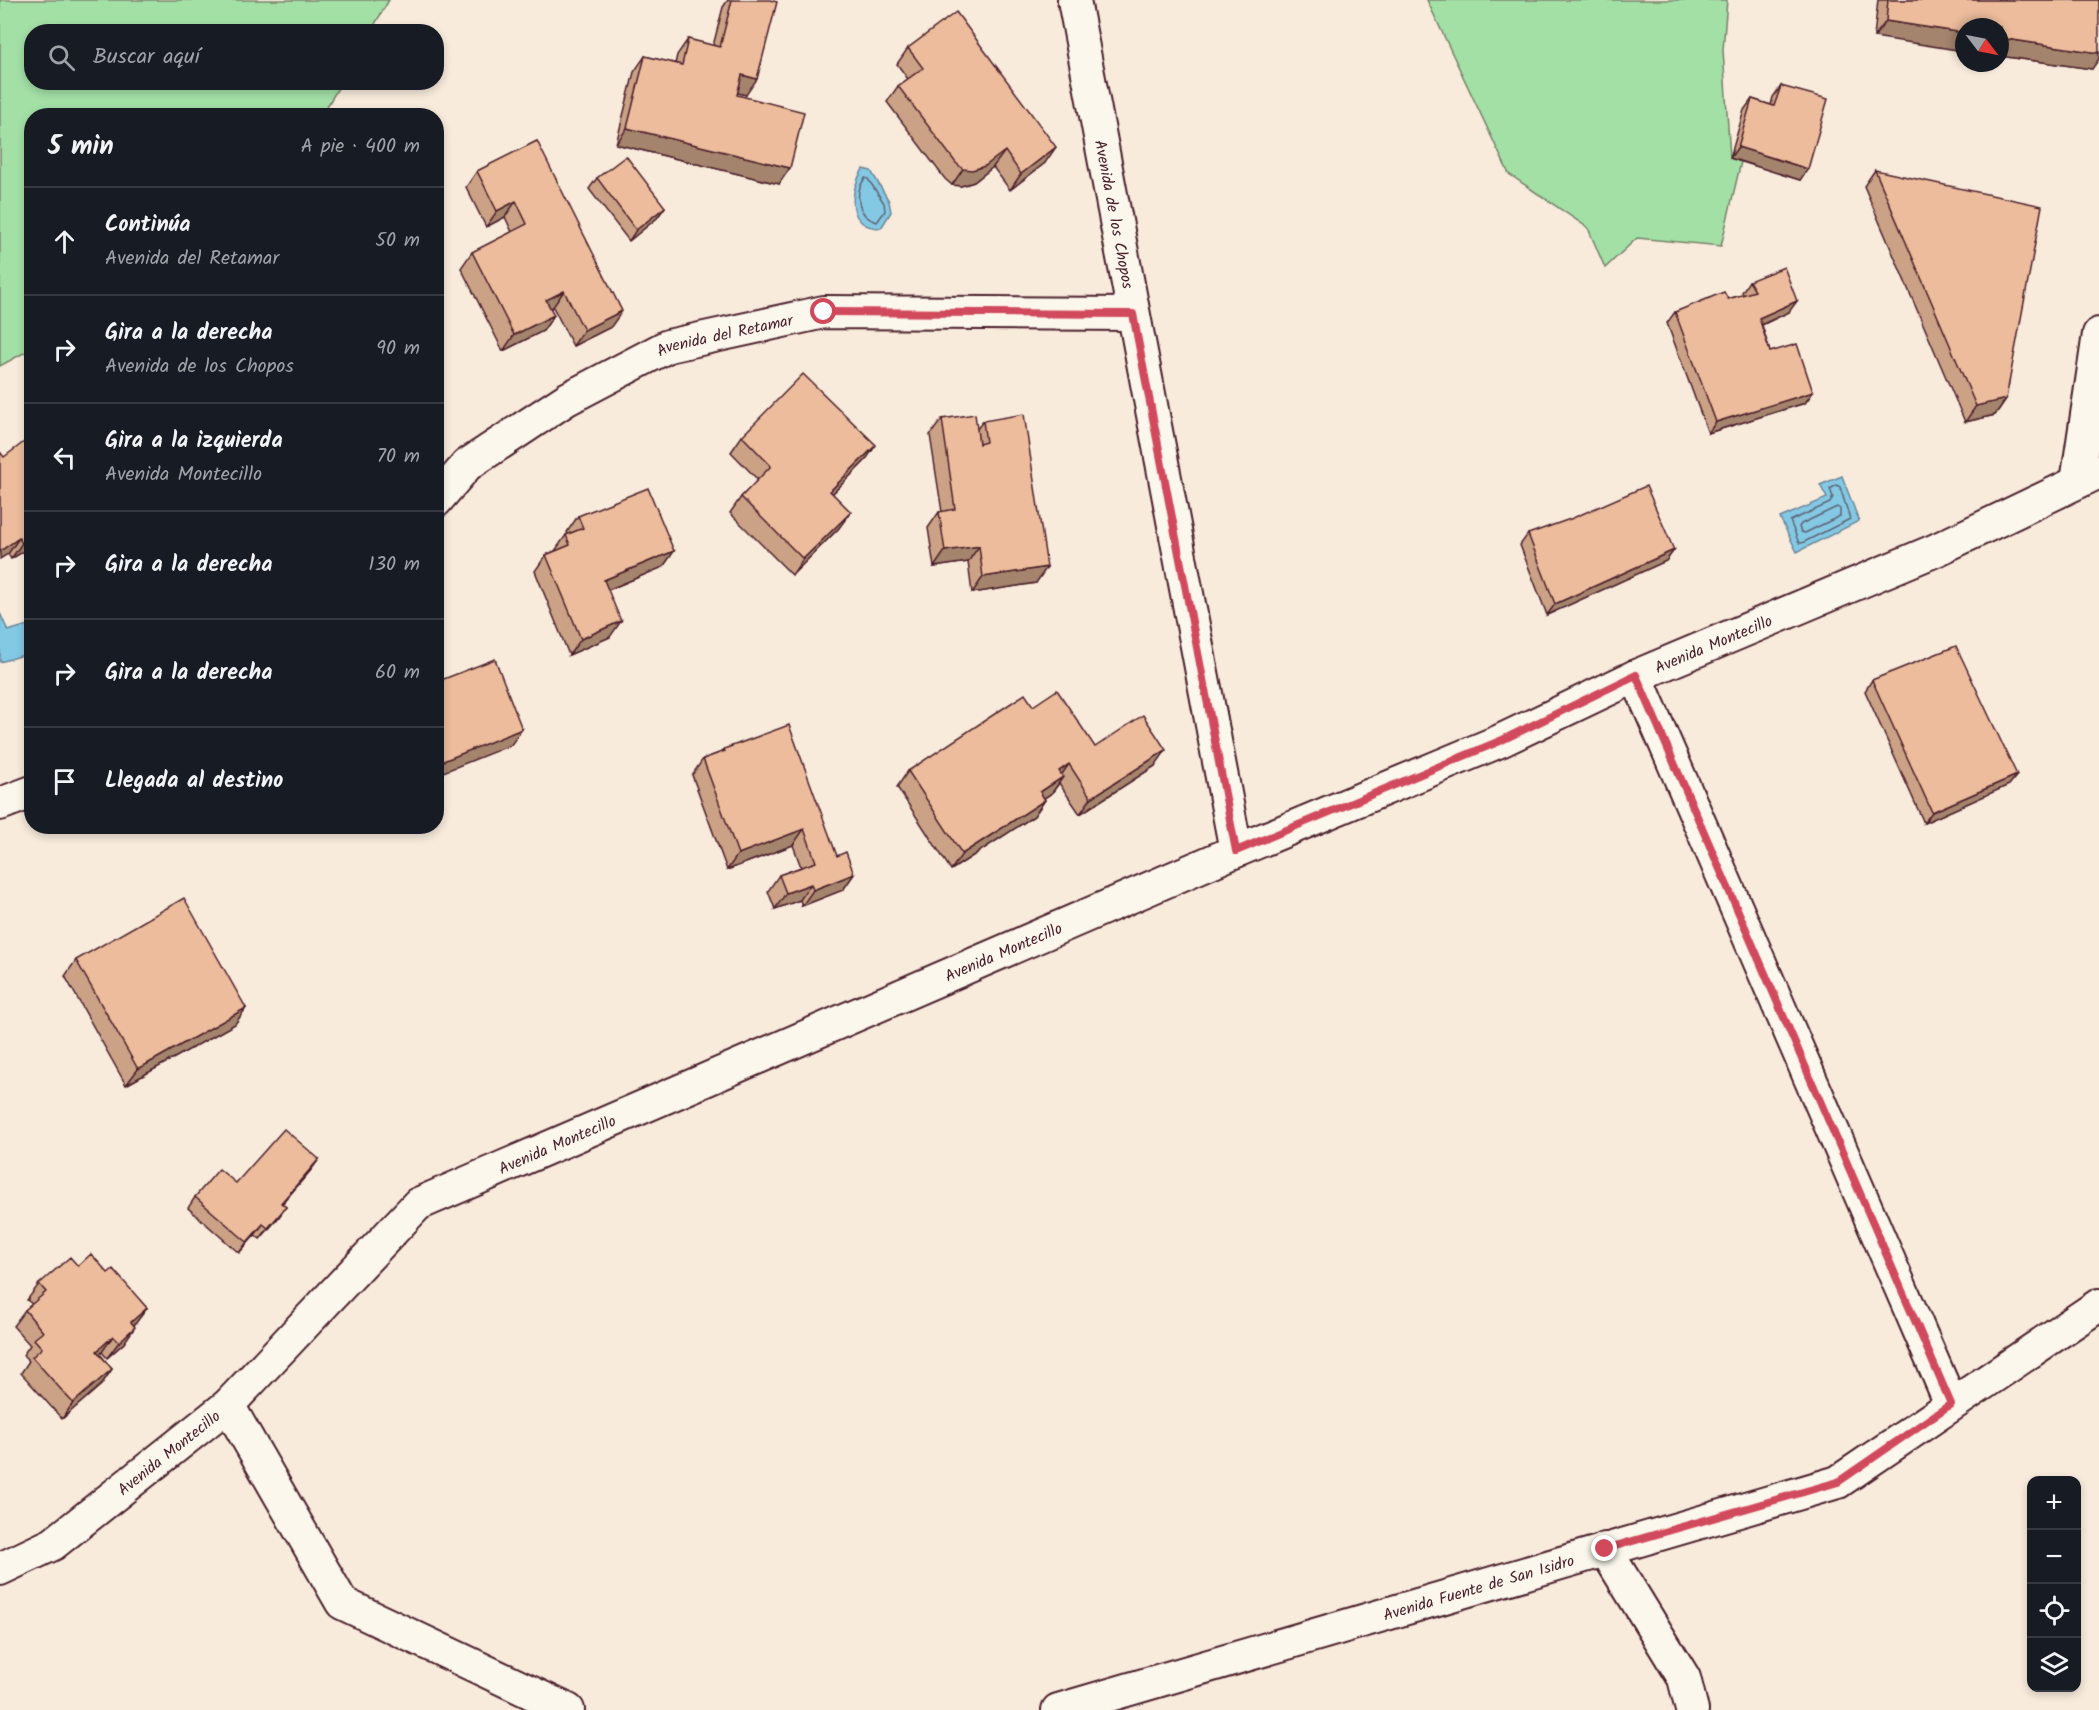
<!DOCTYPE html>
<html lang="es">
<head>
<meta charset="utf-8">
<style>
  :root { --surface:#171b24; --page:#20242c; --text:#f1f3f6; --muted:#9ea1a6; --line:#363941 }
  body { margin:0; font-family:Kalam,sans-serif; background:var(--page); color:var(--text) }
  .controls { position:absolute; right:18px; bottom:18px; display:grid; overflow:hidden; border-radius:12px; box-shadow:0 3px 9px #0003 }
  .controls button { width:54px; height:54px; display:grid; place-items:center; padding:0; border:0; border-bottom:2px solid var(--line); background:var(--surface); color:var(--text); font:30px sans-serif }
  .compass { position:absolute; left:1955px; top:18px; width:54px; height:54px; border-radius:50%; background:var(--surface); box-shadow:0 3px 9px #0003; rotate:122deg }
  .stop { position:absolute; width:18px; height:18px; margin:-14px; border:4px solid #d1495b; border-radius:50%; background:#fff }
  .stop.end { background:#d1495b; border-color:#fff; box-shadow:0 2px 6px #0008 }
  .list { margin:0; padding:0; list-style:none }
  h2 { display:flex; justify-content:space-between; align-items:center; height:78px; margin:0; padding:0 24px; font-size:26px }
  h2 small { font-size:20px; font-weight:400; color:var(--muted) }
  .list li { display:grid; grid-template-columns:39px 1fr auto; gap:18px; align-items:center; box-sizing:border-box; height:108px; padding:0 24px; border-top:2px solid var(--line) }
  .list b { display:block; font-size:22px; white-space:nowrap }
  .list p { margin:0; font-size:20px; white-space:nowrap; color:var(--muted) }
  .list em { font-size:20px; font-style:normal; color:var(--muted) }
  .icon { flex:none; width:33px; height:33px; fill:none; stroke:currentColor; stroke-width:2; stroke-linecap:round; stroke-linejoin:round }
  .map { position:relative; flex:none; width:2099px; height:1710px; overflow:hidden }
  .search { position:absolute; background:var(--surface); box-shadow:0 3px 9px #0003; left:24px; top:24px; width:420px; height:66px; display:flex; align-items:center; gap:15px; box-sizing:border-box; padding:0 21px; border-radius:24px; color:var(--muted); font-size:22px }
  .panel { position:absolute; background:var(--surface); box-shadow:0 3px 9px #0003; left:24px; top:108px; width:420px; height:726px; border-radius:24px }
  .map>svg:first-child { display:block }
  .green { fill:#a3e0a6; stroke:#768068; stroke-width:1.5 }
  .water { fill:#83c9e4; stroke:#6c859a; stroke-width:1.5 }
  .lines { fill:none; stroke-linecap:round; stroke-linejoin:round }
  .shore { stroke:#616375; stroke-width:1.5 }
  .street-casing { stroke:#4a1f2b; stroke-width:36 }
  .street { stroke:#fbf7ec; stroke-width:32 }
  .wall { fill:#cba286; stroke:#4a1f2b; stroke-width:1.5 }
  .shaded-wall { fill:#a5846d; stroke:#4a1f2b; stroke-width:1.5 }
  .building { fill:#ecbc9c; stroke:#4a1f2b; stroke-width:1.5 }
  .route { stroke:#d1495b; stroke-width:8 }
  .labels { text-anchor:middle; stroke-width:5; stroke-linejoin:round; paint-order:stroke }
  .street-label { font-size:16px; fill:#4a1f2b; stroke:#fbf7ec }
</style>
</head>
<body>
<div class="map">
<svg width="2099" height="1710" viewBox="0 0 2099 1710">
  <rect width="100%" height="100%" fill="#f8ebdc"/>
  <filter id="ink" filterUnits="userSpaceOnUse"><feTurbulence type="fractalNoise" baseFrequency=".0167" numOctaves="2"/><feDisplacementMap in="SourceGraphic" scale="12" xChannelSelector="R" yChannelSelector="G"/><feConvolveMatrix kernelMatrix="1 2 1 2 8 2 1 2 1" color-interpolation-filters="sRGB"/></filter>
  <g filter="url(#ink)">
    <g class="green">
      <path d="M0,0H389L371,31L32,32V82L341,83L322,115L32,116L31,349L0,366Z"/>
      <path d="M1427,0H1727L1723,50L1730,158L1741,162L1721,246L1637,238L1605,268L1588,228L1509,174Z"/>
    </g>
    <g class="water">
      <path d="M863,169L871,171L889,201L891,212L881,228C846,228 849,191 863,169Z"/>
      <path d="M1842,476L1859,521L1797,552L1780,518L1827,498L1820,485Z"/>
      <path d="M0,613L8,631L31,624V653L0,662Z"/>
    </g>
    <g class="lines">
      <g class="shore">
        <path d="M865,178L868,179L884,203L885,211L877,222C858,217 853,194 865,178Z"/>
        <path d="M1837,485L1840,487L1850,519L1802,543H1799L1790,521L1830,503L1833,497L1830,489Z"/>
        <path d="M1837,507L1840,509V516L1805,533L1801,532L1799,527L1801,524Z"/>
      </g>
      <defs>
        <g id="street">
          <path id="s1" d="M1074,0L1236,851"/>
          <path d="M2077,482L2099,334"/>
          <path id="s2" d="M436,501L467,465L567,399L668,346L824,312L1133,314"/>
          <path d="M1636,676L1951,1404"/>
          <path d="M0,804L32,792"/>
          <path d="M228,1405L342,1603L568,1710"/>
          <path d="M1605,1549L1684,1678L1692,1710"/>
          <path id="s3" d="M0,1569L53,1544L228,1405L418,1204L1236,851L1500,741L1636,676L1936,550L2099,472"/>
          <path id="s4" d="M1058,1710L1838,1482L2099,1305"/>
        </g>
      </defs>
      <use href="#street" class="street-casing"/>
      <use href="#street" class="street"/>
    </g>
    <g class="wall">
      <path d="M728,0H732L746,95L738,93L737,95L779,184L616,144L634,72L645,56L675,64L677,55L688,39L713,46L723,7Z"/>
      <path d="M1878,0H2099L2092,69L2000,56V27L1874,37Z"/>
      <path d="M908,48L1045,163L1010,190L993,167L974,182L961,186L952,185L945,179L887,102L898,86L908,79L897,64Z"/>
      <path d="M1781,86L1800,180L1730,158L1744,110L1752,99L1771,105L1773,97Z"/>
      <path d="M537,141L611,327L573,346L553,307L550,308L554,315L543,331L503,351L461,268L472,252L512,232L505,217L486,227L466,187L477,171Z"/>
      <path d="M1875,170L2006,399L1995,415L1965,422L1864,186Z"/>
      <path d="M597,178L665,207L657,218L629,241L589,189Z"/>
      <path d="M1749,281L1789,312L1762,325L1770,352L1813,392L1805,403L1708,433L1667,323L1675,312L1743,295L1742,292Z"/>
      <path d="M942,419L977,429L983,421L1036,583L972,593L968,562L934,567L928,528L939,512H942L930,435Z"/>
      <path d="M742,436L865,461L832,494L839,528L792,575L730,513L741,497L758,480L731,452Z"/>
      <path d="M0,452L32,546L11,559L8,554Z"/>
      <path d="M578,516L674,551L663,567L608,590L610,637L569,655L535,571L546,555L555,551L566,535L568,534L567,532Z"/>
      <path d="M1528,534L1674,550L1666,561L1547,615L1520,545Z"/>
      <path d="M1872,680L2017,775L2009,785L1924,823L1865,691Z"/>
      <path d="M1033,706L1095,747L1155,766L1080,814L1059,783L1052,793L1044,798L1045,800L1034,816L951,870L897,787L908,771Z"/>
      <path d="M724,749L837,856L854,874L843,890L802,906L800,900L775,909L768,891L779,875L801,867L793,845L727,870L692,775L703,759L722,752Z"/>
      <path d="M76,960L246,1008L235,1024L126,1085L65,976Z"/>
      <path d="M319,1159L311,1170L282,1204L286,1207L278,1218L260,1239L255,1235L239,1253L188,1208L195,1197L236,1183Z"/>
      <path d="M78,1266L108,1273L147,1308L134,1325L124,1343L107,1358L102,1352L100,1354L112,1369L101,1385L62,1419L21,1373L29,1361L23,1355L30,1345L13,1326L25,1310L32,1304L27,1300L39,1284Z"/>
    </g>
    <g class="shaded-wall">
      <path d="M1886,21L1964,33V51L1874,37Z"/>
      <path d="M2000,38L2099,53V59L2092,69L2000,56Z"/>
      <path d="M742,75L757,79L746,95L731,91Z"/>
      <path d="M627,128L790,168L779,184L616,144Z"/>
      <path d="M1056,147L1045,163L1010,190L1021,174Z"/>
      <path d="M1738,147L1808,169L1800,180L1730,158Z"/>
      <path d="M1005,151L993,167L974,182L961,186L952,185L963,169Z"/>
      <path d="M516,201L505,217L486,227L497,211Z"/>
      <path d="M665,207L657,218L629,241L636,230Z"/>
      <path d="M564,291L553,307L535,316L546,300Z"/>
      <path d="M1797,301L1789,312L1752,329L1759,318Z"/>
      <path d="M622,311L611,327L573,346L584,330Z"/>
      <path d="M554,315L543,331L503,351L514,335Z"/>
      <path d="M1813,392L1805,403L1708,433L1716,422Z"/>
      <path d="M2006,399L1995,415L1965,422L1976,406Z"/>
      <path d="M876,445L865,461L819,507L830,491Z"/>
      <path d="M851,512L839,528L792,575L803,559Z"/>
      <path d="M32,537V546L11,559L22,543Z"/>
      <path d="M19,538L8,554L0,559V551Z"/>
      <path d="M979,546L968,562L934,567L945,551Z"/>
      <path d="M1674,550L1666,561L1547,615L1555,604Z"/>
      <path d="M674,551L663,567L593,596L604,580Z"/>
      <path d="M1047,567L1036,583L972,593L983,577Z"/>
      <path d="M621,621L610,637L569,655L581,639Z"/>
      <path d="M522,729L511,745L436,775V764Z"/>
      <path d="M1166,750L1155,766L1080,814L1091,798Z"/>
      <path d="M1069,764L1058,780L1059,771Z"/>
      <path d="M2017,775L2009,785L1924,823L1932,812Z"/>
      <path d="M1063,777L1052,793L1029,808L1040,792Z"/>
      <path d="M1045,800L1034,816L951,870L962,854Z"/>
      <path d="M804,829L793,845L727,870L738,854Z"/>
      <path d="M854,874L843,890L802,906L813,890Z"/>
      <path d="M811,884L800,900L775,909L786,893Z"/>
      <path d="M246,1008L235,1024L126,1085L138,1069Z"/>
      <path d="M319,1159L311,1170L273,1214L281,1203Z"/>
      <path d="M286,1207L278,1218L260,1239L268,1228Z"/>
      <path d="M263,1224L255,1235L239,1253L247,1242Z"/>
      <path d="M147,1308L135,1324L119,1338L131,1322Z"/>
      <path d="M135,1327L124,1343L107,1358L119,1342Z"/>
      <path d="M113,1336L102,1352L86,1367L97,1351Z"/>
      <path d="M112,1369L101,1385L62,1419L73,1403Z"/>
    </g>
    <g class="building">
      <path d="M732,0H770L777,2L757,79L742,75L737,95L804,112L790,168L627,128L645,56L682,65L688,39L720,47Z"/>
      <path d="M1888,0H2099V53L2000,38V27H1964V33L1886,21Z"/>
      <path d="M956,12L1056,147L1021,174L1005,151L985,166L972,170L963,169L956,163L898,86L923,68L908,48Z"/>
      <path d="M1781,86L1828,99L1808,169L1738,147L1752,99L1774,106Z"/>
      <path d="M537,141L622,311L584,330L564,291L546,300L554,315L514,335L472,252L527,224L516,201L497,211L477,171Z"/>
      <path d="M626,156L665,207L636,230L597,178Z"/>
      <path d="M1875,170L2042,206L2006,399L1976,406Z"/>
      <path d="M1784,267L1797,301L1759,318L1770,352L1797,344L1813,392L1716,422L1675,312L1724,292L1728,299L1755,291L1749,281Z"/>
      <path d="M803,374L876,445L830,491L851,512L803,559L741,497L771,466L742,436Z"/>
      <path d="M975,414L979,444L986,442L983,421L1024,414L1047,567L983,577L979,546L945,551L939,512L955,509L942,419Z"/>
      <path d="M24,442L32,454V537L22,543L19,538L0,551V452L4,457Z"/>
      <path d="M1646,486L1674,550L1555,604L1528,534L1573,518Z"/>
      <path d="M648,488L674,551L604,580L621,621L581,639L546,555L570,545L566,535L583,528L578,516Z"/>
      <path d="M1956,646L2017,775L1932,812L1872,680Z"/>
      <path d="M495,659L522,729L436,764V682Z"/>
      <path d="M1057,690L1095,747L1143,715L1166,750L1091,798L1069,764L1059,771L1063,777L1040,792L1045,800L962,854L908,771L1025,694L1033,706Z"/>
      <path d="M789,725L837,856L846,852L854,874L813,890L811,884L786,893L779,875L816,862L804,829L738,854L703,759L725,751L724,749Z"/>
      <path d="M184,898L246,1008L138,1069L76,960Z"/>
      <path d="M284,1129L319,1159L281,1203L286,1207L268,1228L263,1224L247,1242L195,1197L219,1169L236,1183Z"/>
      <path d="M91,1254L108,1273L113,1269L147,1308L131,1322L135,1327L119,1342L113,1336L97,1351L112,1369L73,1403L32,1357L42,1348L34,1339L43,1332L25,1310L46,1292L39,1284L70,1257L78,1266Z"/>
    </g>
  </g>
  <g class="lines" filter="url(#ink)">
    <path class="route" d="M824,312L1133,314L1236,851L1500,741L1636,675L1951,1404L1838,1482L1605,1549"/>
  </g>
  <g class="labels">
    <g class="street-label">
      <text dy="6" stroke="none"><textPath href="#s1" startOffset="218">Avenida de los Chopos</textPath></text>
      <text dy="6" stroke="none"><textPath href="#s2" startOffset="339">Avenida del Retamar</textPath></text>
      <text dy="6" stroke="none"><textPath href="#s3" startOffset="1970">Avenida Montecillo</textPath></text>
      <text dy="6" stroke="none"><textPath href="#s3" startOffset="1196">Avenida Montecillo</textPath></text>
      <text dy="6" stroke="none"><textPath href="#s3" startOffset="710">Avenida Montecillo</textPath></text>
      <text dy="6" stroke="none"><textPath href="#s3" startOffset="206">Avenida Montecillo</textPath></text>
      <text dy="6" stroke="none"><textPath href="#s4" startOffset="438">Avenida Fuente de San Isidro</textPath></text>
    </g>
  </g>
</svg>
<div class="controls">
<button>+</button>
<button>−</button>
<button><svg class="icon" aria-label="locate" viewBox="0 0 24 24"><circle cx="12" cy="12" r="6"/><path d="M12 2v4M12 18v4M2 12h4M18 12h4"/></svg></button>
<button><svg class="icon" aria-label="layers" viewBox="0 0 24 24"><path d="M12 4l9 5-9 5-9-5zM3 14l9 5 9-5"/></svg></button>
</div>
<svg class="compass" viewBox="-18 -18 36 36"><path d="M0-13l5 13h-10z" fill="#e53935"/><path d="M0 13l5-13h-10z" fill="#9ea1a6"/></svg>
<div class="stop" style="left:824px;top:312px"></div>
<div class="stop end" style="left:1605px;top:1549px"></div>
<div class="search"><svg class="icon" aria-label="search" viewBox="0 0 24 24"><circle cx="10" cy="10" r="6"/><path d="M15 15l6 6"/></svg>Buscar aquí</div>
<section class="panel">
<h2>5 min<small>A pie · 400 m</small></h2>
<ul class="list">
<li><svg class="icon" aria-label="ahead" viewBox="0 0 24 24"><path d="M12 20V5M6 11l6-6 6 6"/></svg><div><b>Continúa</b><p>Avenida del Retamar</p></div><em>50 m</em></li>
<li><svg class="icon" aria-label="right" viewBox="0 0 24 24"><path d="M7 20v-9h11M14 6l5 5-5 5"/></svg><div><b>Gira a la derecha</b><p>Avenida de los Chopos</p></div><em>90 m</em></li>
<li><svg class="icon" aria-label="left" viewBox="0 0 24 24"><path d="M17 20v-9H6M10 6l-5 5 5 5"/></svg><div><b>Gira a la izquierda</b><p>Avenida Montecillo</p></div><em>70 m</em></li>
<li><svg class="icon" aria-label="right" viewBox="0 0 24 24"><path d="M7 20v-9h11M14 6l5 5-5 5"/></svg><div><b>Gira a la derecha</b></div><em>130 m</em></li>
<li><svg class="icon" aria-label="right" viewBox="0 0 24 24"><path d="M7 20v-9h11M14 6l5 5-5 5"/></svg><div><b>Gira a la derecha</b></div><em>60 m</em></li>
<li><svg class="icon" aria-label="arrive" viewBox="0 0 24 24"><path d="M6 21V4h12l-3 4 3 4H6"/></svg><div><b>Llegada al destino</b></div></li>
</ul>
</section>
</div>
</body>
</html>
